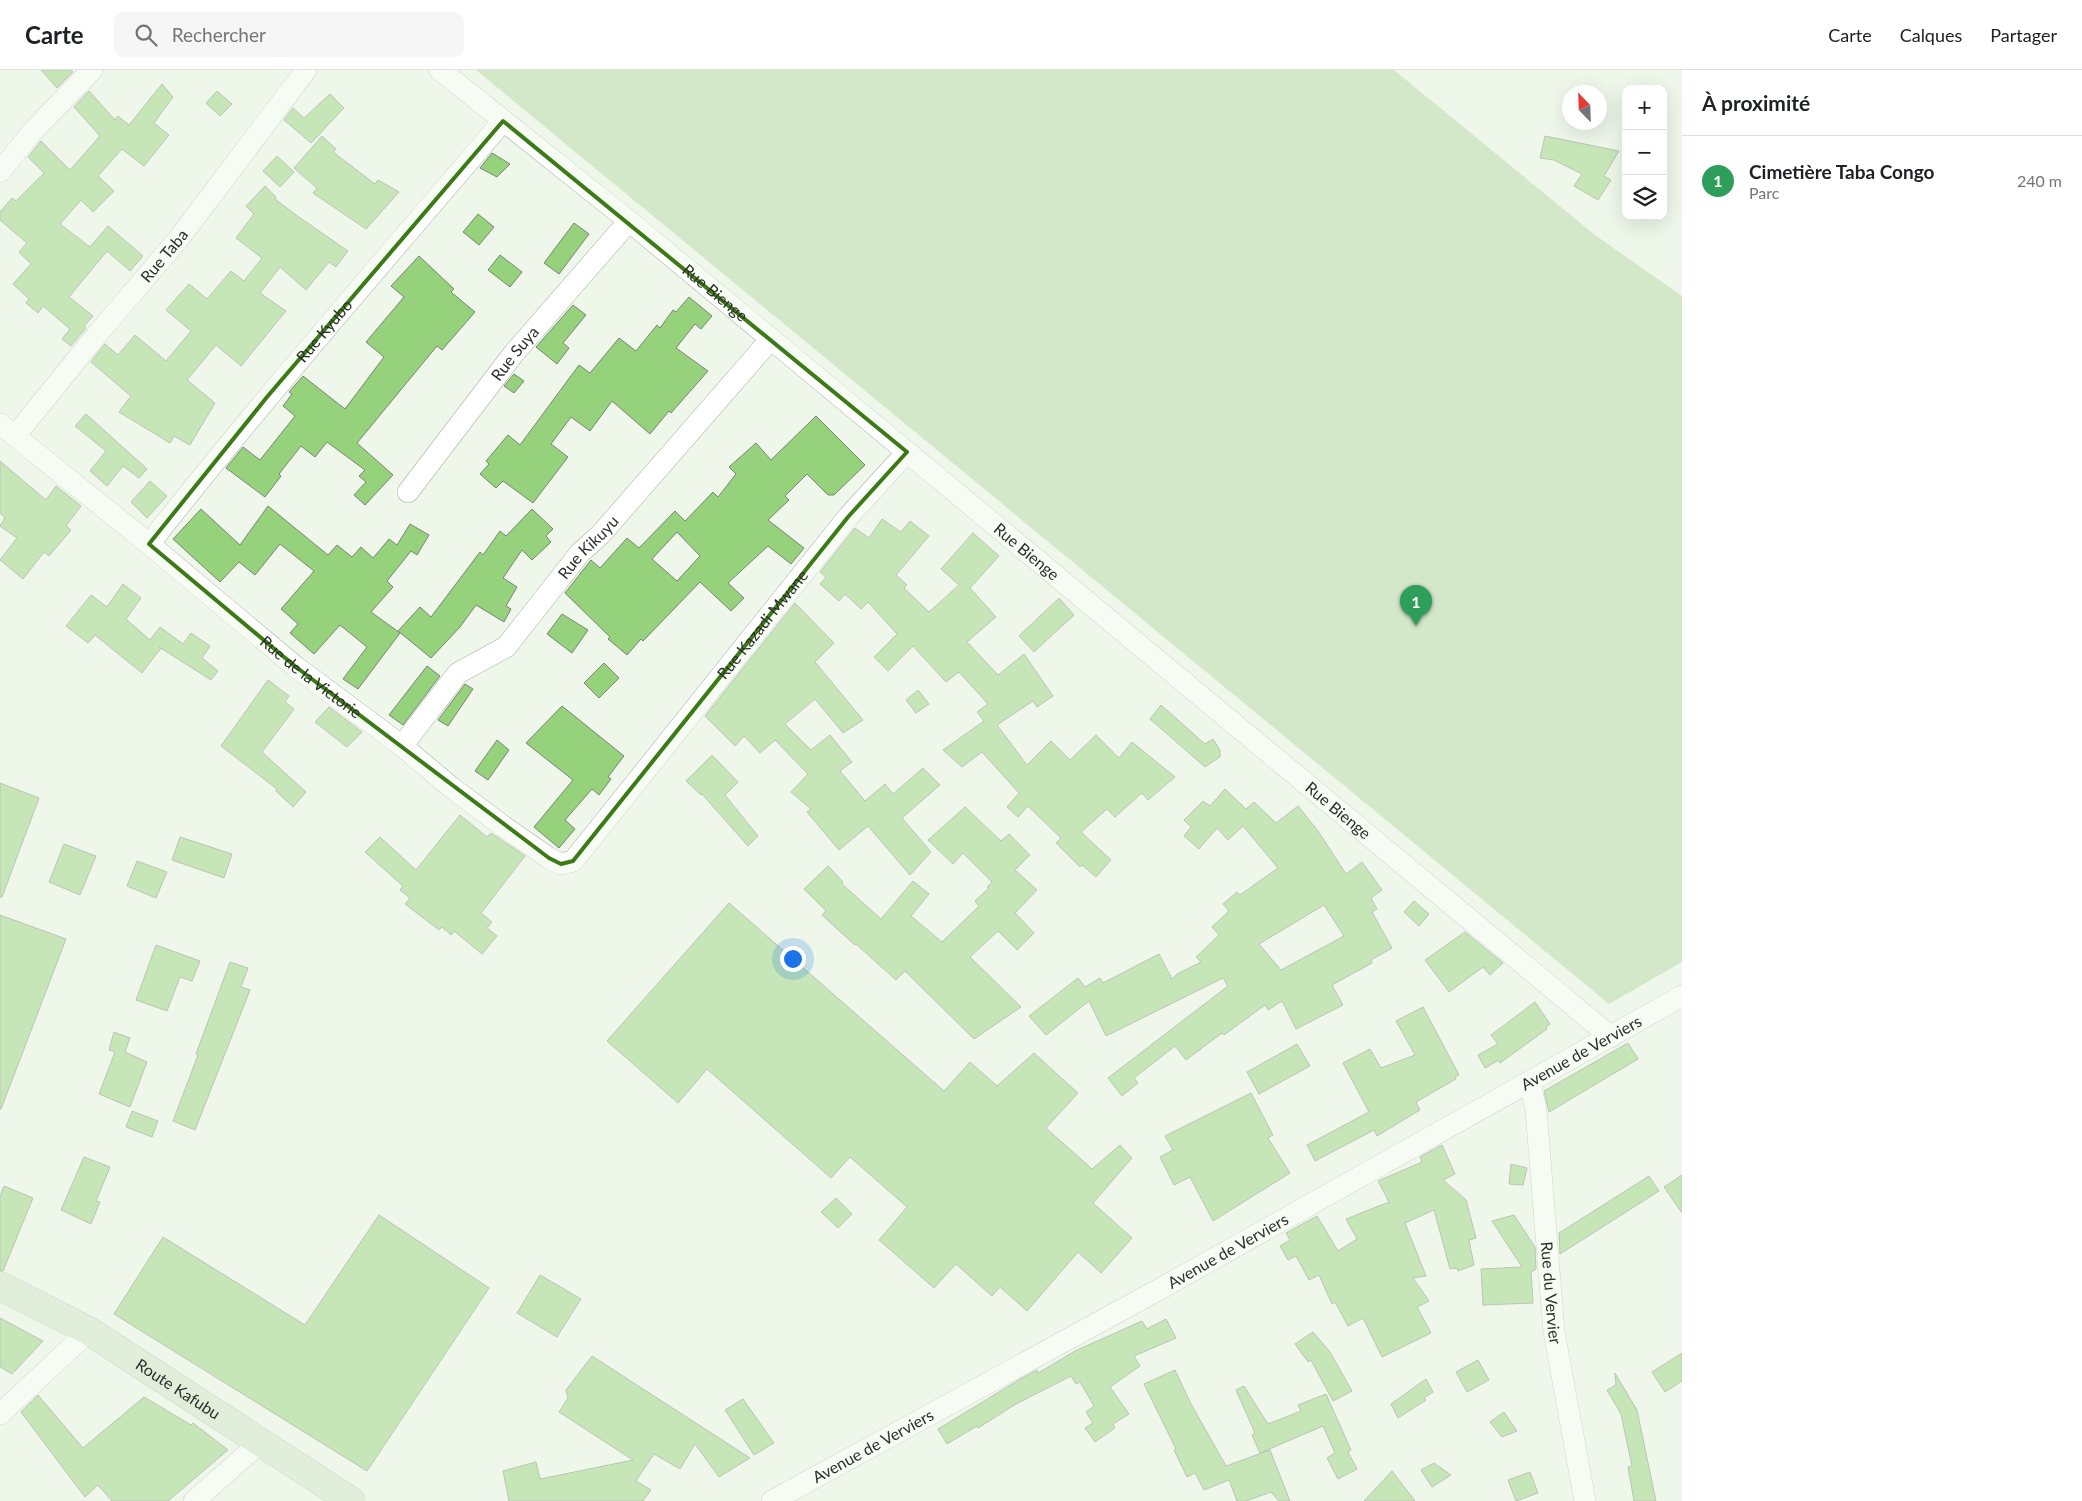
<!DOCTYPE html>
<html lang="fr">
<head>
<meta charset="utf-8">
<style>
  :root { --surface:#fff; --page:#f6f6f6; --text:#202124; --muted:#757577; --line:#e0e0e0; --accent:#3c7a16 }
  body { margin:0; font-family:Lato,sans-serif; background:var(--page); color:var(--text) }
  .controls { position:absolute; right:15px; top:15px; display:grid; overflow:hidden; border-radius:10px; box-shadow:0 5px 20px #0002 }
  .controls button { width:45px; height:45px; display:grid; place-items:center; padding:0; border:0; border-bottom:1px solid var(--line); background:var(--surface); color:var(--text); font:25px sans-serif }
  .compass { position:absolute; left:1562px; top:15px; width:45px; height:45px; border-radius:50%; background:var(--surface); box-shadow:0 5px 20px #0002; rotate:337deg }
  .you { position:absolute; left:792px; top:888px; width:18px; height:18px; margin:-12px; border:4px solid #fff; border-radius:50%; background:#1a73e8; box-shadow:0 0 0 8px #1a73e833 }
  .badge { display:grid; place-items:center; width:32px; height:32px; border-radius:50%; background:var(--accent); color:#fff; font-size:16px; font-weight:700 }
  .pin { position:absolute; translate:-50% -41px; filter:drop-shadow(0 1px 2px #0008) }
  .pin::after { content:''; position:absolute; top:26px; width:18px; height:15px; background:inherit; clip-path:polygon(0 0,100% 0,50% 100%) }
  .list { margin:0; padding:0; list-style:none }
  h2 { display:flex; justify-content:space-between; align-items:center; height:65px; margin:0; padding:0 20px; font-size:21px }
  h2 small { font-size:16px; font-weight:400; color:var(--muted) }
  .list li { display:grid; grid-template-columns:32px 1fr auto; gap:15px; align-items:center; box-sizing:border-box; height:90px; padding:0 20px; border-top:1px solid var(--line) }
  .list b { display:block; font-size:19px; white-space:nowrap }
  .list p { margin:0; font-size:16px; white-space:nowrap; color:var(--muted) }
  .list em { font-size:16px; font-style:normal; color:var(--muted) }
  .icon { flex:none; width:28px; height:28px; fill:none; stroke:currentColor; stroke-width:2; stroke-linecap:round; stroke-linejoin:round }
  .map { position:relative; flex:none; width:1682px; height:1431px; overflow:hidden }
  header { display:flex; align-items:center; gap:30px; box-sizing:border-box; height:70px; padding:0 25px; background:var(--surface); border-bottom:1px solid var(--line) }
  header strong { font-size:24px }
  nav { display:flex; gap:28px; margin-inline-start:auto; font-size:18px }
  .search { width:350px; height:45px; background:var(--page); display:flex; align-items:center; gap:12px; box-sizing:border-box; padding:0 18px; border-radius:10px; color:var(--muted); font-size:19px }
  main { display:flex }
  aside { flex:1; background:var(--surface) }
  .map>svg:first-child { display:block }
  .green { fill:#b1d6a2 }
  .building { fill:#96d17c; stroke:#7c8478; fill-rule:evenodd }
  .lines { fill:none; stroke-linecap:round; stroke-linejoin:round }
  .minor-casing { stroke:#a9b1a5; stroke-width:22 }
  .secondary-casing { stroke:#a9b1a5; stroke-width:29 }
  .minor { stroke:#fff; stroke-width:21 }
  .secondary { stroke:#d1e4c8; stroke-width:28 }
  .marked { fill:none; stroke:#3c7a16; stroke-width:4; stroke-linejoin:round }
  .labels { text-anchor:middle; stroke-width:4; stroke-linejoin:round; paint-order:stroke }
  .street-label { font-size:16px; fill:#2b2e2a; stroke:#eef7ea }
</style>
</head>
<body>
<header>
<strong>Carte</strong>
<div class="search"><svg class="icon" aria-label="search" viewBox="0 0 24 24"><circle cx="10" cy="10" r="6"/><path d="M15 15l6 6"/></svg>Rechercher</div>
<nav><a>Carte</a><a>Calques</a><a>Partager</a></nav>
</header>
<main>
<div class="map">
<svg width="1682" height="1431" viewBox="0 0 1682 1431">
  <rect width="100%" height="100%" fill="#eef7ea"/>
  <path class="green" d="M476,0H1394L1595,165L1682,226V892L1609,934Z"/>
  <g class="building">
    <path d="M41,0H71L73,2L57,18Z"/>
    <path d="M162,14L173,27L154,53L169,65L144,96L122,79L98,106L114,121L93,142L81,130L60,154L90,177L108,156L143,186L130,201L107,181L69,227L93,246L84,256L86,258L71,276L62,269L70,259L43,236L38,243L26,233L29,229L13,214L31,194L19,182L27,173L0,150V142L12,128L16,131L44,103L28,87L41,71L70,100L100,66L74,37L89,21L115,50L118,46L129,55Z"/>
    <path d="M217,21L232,34L220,46L206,33Z"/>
    <path d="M330,24L344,38L311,73L284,50L293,38L304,48Z"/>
    <path d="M322,66L336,79L333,82L375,114L378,110L399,122L366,159L313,123L317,118L294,98Z"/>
    <path d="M1545,66L1619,81L1604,106L1611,110L1598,130L1574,116L1582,104L1554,90L1540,88Z"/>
    <path d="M492,83L510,94L497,107L480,98Z"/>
    <path d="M277,86L294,102L280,117L263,101Z"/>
    <path d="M265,116L276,127L275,129L296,145L348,181L336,197L329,192L306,220L280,197L260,223L286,241L241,296L216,275L187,310L215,333L190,375L174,366L170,373L119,342L131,326L91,292L105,274L118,285L135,265L166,291L191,261L166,240L189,214L207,229L231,201L244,211L262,188L236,168L254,144L246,136Z"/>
    <path d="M478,144L494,157L479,175L463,162Z"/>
    <path d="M574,153L589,164L559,204L544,193Z"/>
    <path d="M500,185L522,202L510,217L488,200Z"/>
    <path d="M419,186L454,219L451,222L475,242L442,280L437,276L357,373L393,405L365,435L354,425L366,412L359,406L365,400L327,372L315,387L301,376L279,404L281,406L265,427L226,398L243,377L260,390L295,346L283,336L292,324L289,322L303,306L345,339L384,287L366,272L404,227L391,216Z"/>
    <path d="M689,227L712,246L701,259L695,254L676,278L708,301L671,343L669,341L650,364L612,331L590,361L571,347L551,374L568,387L533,433L503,411L496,418L480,404L489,394L486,391L508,365L520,375L579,295L590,303L619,268L636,281L657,255L660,258L673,240L676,242Z"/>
    <path d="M573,235L586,245L563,273L569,278L557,294L536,277Z"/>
    <path d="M514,304L524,311L514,323L504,316Z"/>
    <path d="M86,344L147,399L139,408L123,396L107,416L90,401L106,381L75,356Z"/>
    <path d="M816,346L865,395L834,425H828L807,404L785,426L789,430L768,450L804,478L791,494L768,476L728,513L744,528L731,541L700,512L643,571L641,569L627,585L608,569L610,567L565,523L591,490L600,498L627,468L639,478L675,441L685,451L713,422L718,427L736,404L729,397L756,373L771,390ZM677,462L700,486L677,511L652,489Z"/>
    <path d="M0,391L46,430L56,416L81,436L66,456L71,460L49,486L44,482L23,509L0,490L17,468L0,456L5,448L0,443Z"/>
    <path d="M150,411L167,426L147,448L131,432Z"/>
    <path d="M268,436L328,485L337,475L352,487L361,477L373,488L389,469L397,475L410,454L429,465L417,485L411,481L387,511L393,517L371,542L400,563L358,619L343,609L367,577L340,555L314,584L290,563L298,554L281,539L314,501L280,474L255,505L239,492L220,512L173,469L201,439L240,475Z"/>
    <path d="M532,439L553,459L546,466L551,472L532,490L522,480L503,508L517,517L506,536L511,539L504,552L476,535L460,557L431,588L398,561L420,537L431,547L480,482L483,485L500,461L506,466Z"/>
    <path d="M882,449L901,462L910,451L929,466L896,505L907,515L904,518L929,542L959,515L941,499L973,463L999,486L970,518L996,547L967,572L998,605L1024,584L1053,626L1037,637L1033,631L997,655L1027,695L1051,671L1070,690L1096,665L1119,688L1132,672L1175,707L1148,730L1142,723L1115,747L1107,739L1081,762L1111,790L1096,807L1082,795L1080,797L1056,773L1061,768L1028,736L1018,747L1007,737L1019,723L982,682L962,697L943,680L984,651L977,642L988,634L959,602L946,612L913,576L888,601L874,587L897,564L868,532L861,539L845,524L839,531L820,514L826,507L820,502L855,458L869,468Z"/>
    <path d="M123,514L141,528L126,549L150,570L160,557L183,574L191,563L210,576L202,588L218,601L211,610L159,577L161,578L142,603L95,565L88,573L66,556L91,525L107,537Z"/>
    <path d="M1059,528L1074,545L1034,582L1019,566Z"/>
    <path d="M795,533L834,573L815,592L863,650L843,663L815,629L785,654L811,680L830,665L852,692L840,701L865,731L885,714L893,724L923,698L940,715L902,748L931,782L910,805L868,756L839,780L807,742L811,739L791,722L808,704L775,670L760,683L744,666L735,676L705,646Z"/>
    <path d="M562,544L588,560L572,583L547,564Z"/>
    <path d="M604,593L619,608L599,628L584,613Z"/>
    <path d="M427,596L440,606L403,655L389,645Z"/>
    <path d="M268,610L289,626L285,632L294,639L262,682L306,722L293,737L276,721L277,719L221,676Z"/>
    <path d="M465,614L473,619L448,656L438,650Z"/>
    <path d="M918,620L929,634L916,643L906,630Z"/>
    <path d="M1161,635L1205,674L1213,669L1220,680V687L1205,697L1150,649Z"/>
    <path d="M562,636L624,686L608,707L611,709L599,725L592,719L565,750L575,759L559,778L534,757L573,710L526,673Z"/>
    <path d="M329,637L362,662L347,677L315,652Z"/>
    <path d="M497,670L509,680L488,710L475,701Z"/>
    <path d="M712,685L738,712L725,725L758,766L748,776L702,724L701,725L686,711Z"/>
    <path d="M0,713L39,728L2,827H0Z"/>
    <path d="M1225,719L1246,739L1254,732L1276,753L1298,736L1318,761L1346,804L1362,792L1382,820L1371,828L1377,839L1372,842L1392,878L1371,890L1372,893L1332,915L1343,935L1296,959L1282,931L1268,940L1265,935L1224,965L1222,963L1186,990L1175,976L1134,1008L1138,1013L1122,1026L1108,1008L1228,916L1223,908L1106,966L1089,931L1046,965L1029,946L1078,908L1085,917L1100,908L1103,913L1159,884L1172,909L1177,904L1201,892L1196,887L1219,865L1212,857L1229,841L1223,834L1237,822L1240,825L1278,798L1243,756L1228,770L1217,758L1199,779L1184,766L1191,757L1184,750L1203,731L1210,736ZM1324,835L1344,866L1281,900L1259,874Z"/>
    <path d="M965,737L1001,771L1009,764L1030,785L1015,800L1037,820L1015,843L1034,863L1017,880L998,861L970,887L1021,937L974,969L905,901L896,910L856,874L855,875L837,859L822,845L826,841L804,819L828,796L843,812L841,813L881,849L913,811L929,824L911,846L942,872L979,836L975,831L989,818L987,817L992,812L963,783L953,794L928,770Z"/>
    <path d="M460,745L487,767L491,763L525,786L481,843L492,852L487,858L497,866L482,884L454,861L451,865L442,857L439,860L405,834L410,828L400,820L403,816L365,782L380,767L416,800Z"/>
    <path d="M180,767L232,784L224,808L172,790Z"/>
    <path d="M64,774L96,786L80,825L49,812Z"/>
    <path d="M137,791L167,802L156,828L127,816Z"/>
    <path d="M1414,831L1429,844L1419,856L1404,842Z"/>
    <path d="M729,833L944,1021L970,992L997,1016L1034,983L1078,1023L1046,1058L1092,1099L1120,1075L1132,1088L1093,1133L1132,1168L1101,1203L1078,1182L1027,1241L1000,1217L992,1226L956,1194L934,1218L879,1170L907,1137L850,1087L831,1108L707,999L678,1033L607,971Z"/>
    <path d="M0,845L66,869L1,1039H0Z"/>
    <path d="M1465,862L1503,893L1490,905L1483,897L1449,922L1425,890Z"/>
    <path d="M156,875L200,891L192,911L180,907L167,941L136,930Z"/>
    <path d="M230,892L248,898L241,917L250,920L195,1060L173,1051L198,985L196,984Z"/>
    <path d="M1535,932L1550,954L1546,957L1547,959L1500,993L1499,990L1485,998L1478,985L1498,974L1491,965Z"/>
    <path d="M1423,937L1459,1005L1455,1007L1456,1009L1416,1032L1420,1040L1377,1066L1374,1060L1315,1091L1307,1075L1369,1042L1343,993L1370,979L1381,998L1415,985L1396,951Z"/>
    <path d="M114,962L130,968L125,982L147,992L130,1037L99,1024L115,982L109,980Z"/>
    <path d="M1628,973L1638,989L1549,1042L1544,1021Z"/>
    <path d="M1297,974L1310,996L1259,1024L1247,1002Z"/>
    <path d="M1251,1023L1273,1065L1268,1068L1290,1103L1213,1151L1190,1107L1174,1115L1160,1087L1173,1080L1165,1066Z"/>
    <path d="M132,1041L158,1051L152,1067L126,1057Z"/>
    <path d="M1442,1075L1455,1104L1443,1110L1466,1130L1476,1168L1469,1170L1474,1195L1458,1201L1457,1198L1450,1199L1434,1140L1405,1153L1426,1206L1413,1208L1429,1231L1417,1237L1431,1263L1382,1287L1363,1248L1348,1256L1335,1232L1332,1234L1319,1205L1309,1210L1296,1186L1288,1190L1280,1176L1290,1170L1286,1163L1317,1146L1338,1181L1357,1169L1346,1149L1389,1132L1378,1111L1422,1092L1420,1087Z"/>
    <path d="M84,1087L110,1097L96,1131L100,1132L91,1154L61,1140Z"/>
    <path d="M1511,1094L1527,1098L1523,1115L1509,1114Z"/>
    <path d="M1682,1105V1143L1664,1117Z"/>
    <path d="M1649,1106L1659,1121L1560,1184L1559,1163Z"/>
    <path d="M4,1116L33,1128L3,1201H0V1126Z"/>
    <path d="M836,1128L852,1144L838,1158L821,1142Z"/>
    <path d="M379,1145L489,1218L367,1401L114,1244L163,1167L305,1255Z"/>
    <path d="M1514,1145L1535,1177L1536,1199L1531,1202L1533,1233L1483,1235L1481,1199L1522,1197L1492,1151Z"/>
    <path d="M540,1205L581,1229L557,1267L517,1243Z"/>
    <path d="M0,1248L43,1271L12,1304L0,1297Z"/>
    <path d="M1166,1249L1176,1268L1134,1286L1140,1296L1110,1317L1129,1344L1113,1354L1115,1358L1095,1372L1085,1358L1093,1353L1086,1342L1094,1336L1080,1312L1076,1314L1071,1306L1016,1334L978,1358L977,1356L947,1374L938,1359L1017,1311L1037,1300L1038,1303L1075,1281L1142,1251L1147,1259Z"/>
    <path d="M1313,1262L1330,1282L1352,1321L1333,1331L1311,1290L1308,1292L1295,1274Z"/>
    <path d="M1682,1283V1311L1665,1322L1652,1302Z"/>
    <path d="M592,1286L750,1388L719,1407L695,1374L680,1399L654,1384L636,1411L651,1420L643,1431H509L503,1401L536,1392L540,1409L633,1390L559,1342L568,1328L566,1320Z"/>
    <path d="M1478,1290L1489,1310L1467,1322L1456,1302Z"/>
    <path d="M1175,1300L1191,1334L1226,1396L1270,1380L1290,1431H1279L1271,1422L1246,1431H1237L1229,1410L1204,1420L1195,1403L1187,1407L1174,1380L1176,1379L1144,1314Z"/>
    <path d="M1615,1303L1637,1340L1656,1431H1634L1628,1397L1632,1396L1621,1344L1607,1320L1616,1315Z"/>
    <path d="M1426,1309L1433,1322L1424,1328L1426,1330L1398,1348L1391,1334Z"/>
    <path d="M1244,1316L1268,1354L1301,1341L1298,1335L1326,1324L1351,1380L1348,1382L1357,1399L1338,1409L1327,1388L1335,1383L1323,1356L1260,1383L1252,1365L1255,1363L1236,1320Z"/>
    <path d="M38,1325L83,1378L144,1327L191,1355L193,1353L228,1380L168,1431H112L98,1415L85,1427L21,1342Z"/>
    <path d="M743,1329L774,1373L754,1385L725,1340Z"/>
    <path d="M1504,1342L1517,1361L1502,1367L1490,1352Z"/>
    <path d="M1434,1393L1451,1405L1432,1417L1421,1400Z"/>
    <path d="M1392,1401L1415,1431H1364Z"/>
    <path d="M1530,1402L1538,1423L1516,1431L1508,1410Z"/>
  </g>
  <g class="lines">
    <defs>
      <g id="minor">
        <path id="s1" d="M440,0L629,151L1611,967"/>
        <path d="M0,102L32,62L92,0"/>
        <path id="s2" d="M0,354L149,474L296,597L402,676L452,718L503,756L549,788L561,794L573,791L578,785L848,447L907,382"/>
        <path id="s3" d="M15,366L95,267L180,167L306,0"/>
        <path id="s4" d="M408,422L514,283L629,151"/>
        <path id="s5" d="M149,474C263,329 384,191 503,51"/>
        <path id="s6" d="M402,676L458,603L506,577L580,483L601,464L771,269"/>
        <path id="s7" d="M1530,1013L1536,1040L1554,1262L1585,1431"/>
        <path d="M0,1344L89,1261"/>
        <path d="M194,1431L262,1371"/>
        <path id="s8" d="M772,1431L1158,1220L1682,926"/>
      </g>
      <g id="secondary">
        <path id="s9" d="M0,1216L89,1261L351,1431"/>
      </g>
    </defs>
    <use href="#minor" class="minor-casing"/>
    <use href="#secondary" class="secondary-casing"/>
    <use href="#minor" class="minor"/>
    <use href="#secondary" class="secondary"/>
  </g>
  <path d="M0 0H1682V1431H0ZM503,51L907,382L848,447L573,791L561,794L549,788L296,597L149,474L267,327Z" fill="#eef7ea" fill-opacity=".55" fill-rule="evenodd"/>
  <path class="marked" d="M503,51L907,382L848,447L573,791L561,794L549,788L296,597L149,474L267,327Z"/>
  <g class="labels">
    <g class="street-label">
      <text dy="6" stroke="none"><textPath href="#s3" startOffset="234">Rue Taba</textPath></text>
      <text dy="6" stroke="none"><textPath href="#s1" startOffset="354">Rue Bienge</textPath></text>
      <text dy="6" stroke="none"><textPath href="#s5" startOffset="276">Rue Kyubo</textPath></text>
      <text dy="6" stroke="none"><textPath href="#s4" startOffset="175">Rue Suya</textPath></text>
      <text dy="6" stroke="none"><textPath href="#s6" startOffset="276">Rue Kikuyu</textPath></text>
      <text dy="6" stroke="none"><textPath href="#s1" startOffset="759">Rue Bienge</textPath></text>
      <text dy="6" stroke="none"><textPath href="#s2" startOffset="1029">Rue Kazadi Mwane</textPath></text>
      <text dy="6" stroke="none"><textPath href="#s2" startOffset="401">Rue de la Victorie</textPath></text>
      <text dy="6" stroke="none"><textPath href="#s1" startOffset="1164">Rue Bienge</textPath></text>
      <text dy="6" stroke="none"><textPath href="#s8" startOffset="925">Avenue de Verviers</textPath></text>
      <text dy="6" stroke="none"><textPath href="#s8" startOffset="520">Avenue de Verviers</textPath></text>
      <text dy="6" stroke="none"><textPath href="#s7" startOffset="211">Rue du Vervier</textPath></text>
      <text dy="6" stroke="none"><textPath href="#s9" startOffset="206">Route Kafubu</textPath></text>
      <text dy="6" stroke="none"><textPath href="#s8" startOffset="115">Avenue de Verviers</textPath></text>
    </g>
  </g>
</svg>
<div class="controls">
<button>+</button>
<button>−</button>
<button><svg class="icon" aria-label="layers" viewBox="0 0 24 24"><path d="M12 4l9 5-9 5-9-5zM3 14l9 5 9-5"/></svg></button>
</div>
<svg class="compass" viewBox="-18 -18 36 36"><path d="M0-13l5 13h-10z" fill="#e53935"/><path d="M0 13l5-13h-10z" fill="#757577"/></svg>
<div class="you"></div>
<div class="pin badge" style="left:1416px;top:556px;background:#2e9e5b">1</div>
</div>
<aside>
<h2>À proximité<small></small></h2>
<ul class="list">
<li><span class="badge" style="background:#2e9e5b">1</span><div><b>Cimetière Taba Congo</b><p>Parc</p></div><em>240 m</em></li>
</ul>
</aside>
</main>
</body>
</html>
